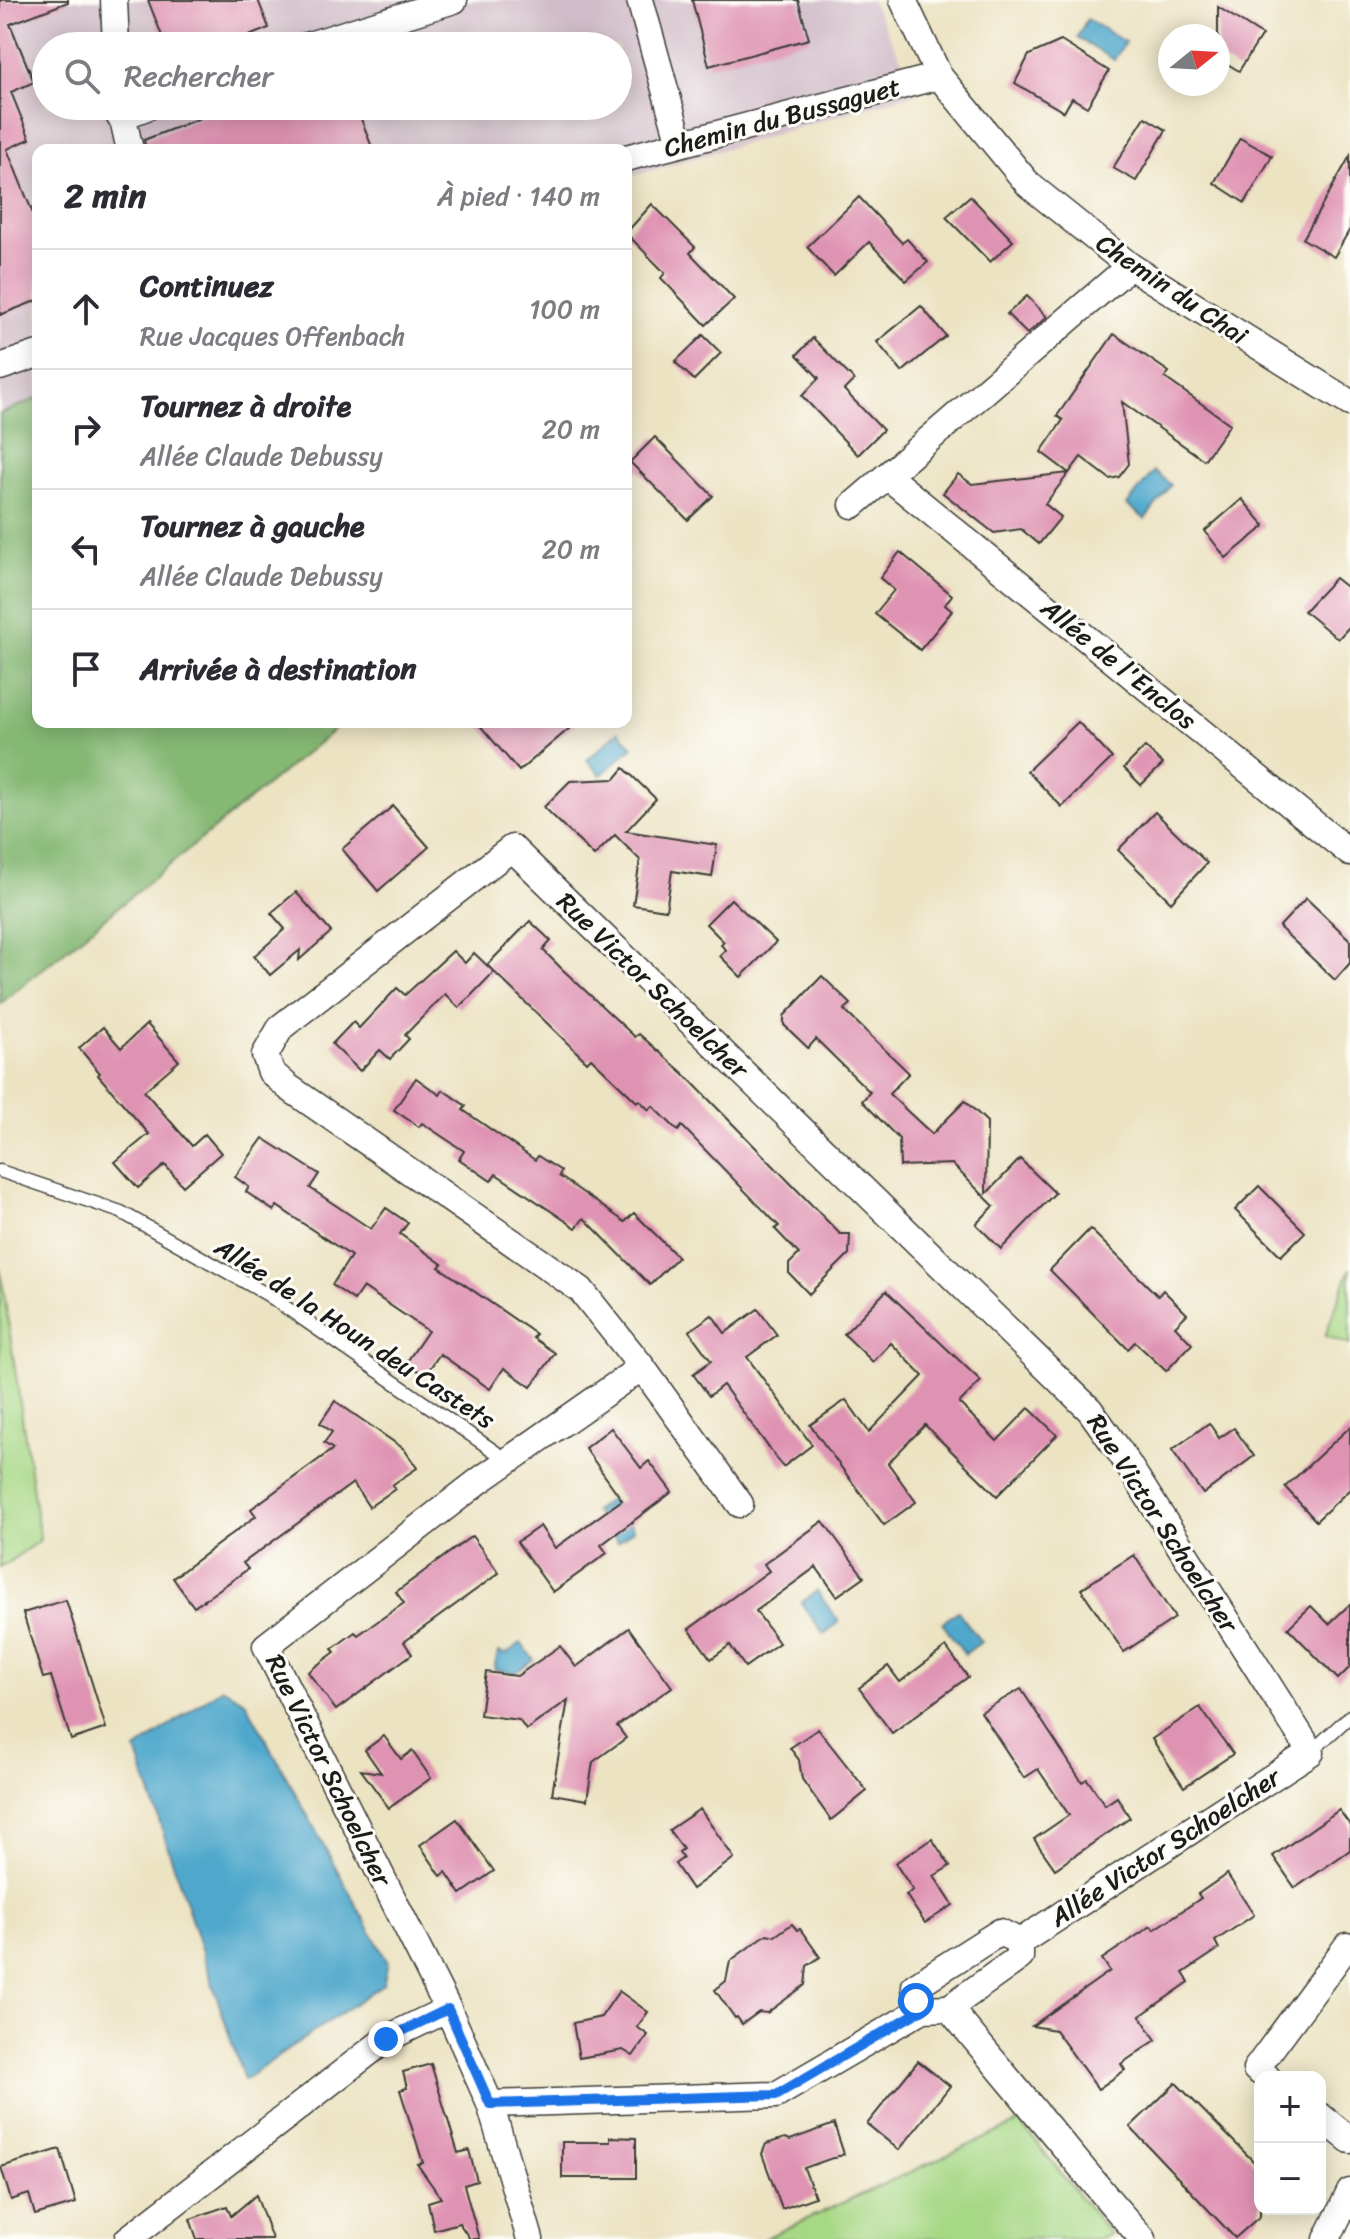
<!DOCTYPE html>
<html lang="fr">
<head>
<meta charset="utf-8">
<style>
  :root { --surface:#fff; --page:#f2f2f3; --text:#2b2b33; --muted:#7c7c81; --line:#e1e1e2 }
  body { margin:0; font-family:Sriracha,sans-serif; background:var(--page); color:var(--text) }
  .controls { position:absolute; right:24px; bottom:24px; display:grid; overflow:hidden; border-radius:16px; box-shadow:0 4px 20px #0003 }
  .controls button { width:72px; height:72px; display:grid; place-items:center; padding:0; border:0; border-bottom:2px solid var(--line); background:var(--surface); color:var(--text); font:40px sans-serif }
  .compass { position:absolute; left:1158px; top:24px; width:72px; height:72px; border-radius:50%; background:var(--surface); box-shadow:0 4px 20px #0003; rotate:72deg }
  .stop { position:absolute; width:24px; height:24px; margin:-18px; border:6px solid #1a73e8; border-radius:50%; background:#fff }
  .stop.end { background:#1a73e8; border-color:#fff; box-shadow:0 2px 8px #0008 }
  .list { margin:0; padding:0; list-style:none }
  h2 { display:flex; justify-content:space-between; align-items:center; height:104px; margin:0; padding:0 32px; font-size:34px }
  h2 small { font-size:26px; font-weight:400; color:var(--muted) }
  .list li { display:grid; grid-template-columns:52px 1fr auto; gap:24px; align-items:center; box-sizing:border-box; height:120px; padding:0 32px; border-top:2px solid var(--line) }
  .list b { display:block; font-size:30px; white-space:nowrap }
  .list p { margin:0; font-size:26px; white-space:nowrap; color:var(--muted) }
  .list em { font-size:26px; font-style:normal; color:var(--muted) }
  .icon { flex:none; width:44px; height:44px; fill:none; stroke:currentColor; stroke-width:2; stroke-linecap:round; stroke-linejoin:round }
  .map { position:relative; flex:none; width:1350px; height:2239px; overflow:hidden }
  .search { position:absolute; background:var(--surface); box-shadow:0 4px 20px #0003; left:32px; top:32px; width:600px; height:88px; display:flex; align-items:center; gap:20px; box-sizing:border-box; padding:0 28px; border-radius:44px; color:var(--muted); font-size:30px }
  .panel { position:absolute; background:var(--surface); box-shadow:0 4px 20px #0003; left:32px; top:144px; width:600px; height:584px; border-radius:16px }
  .map>svg:first-child { display:block }
  .industrial { fill:#d1bdc9; fill-rule:evenodd }
  .green { fill:#a7d886; stroke:#627a51; stroke-width:2 }
  .forest { fill:#85b873; stroke:#506a48; stroke-width:2 }
  .water { fill:#4fa8cc; stroke:#366274; stroke-width:2 }
  .building { fill:#df93b2 }
  .lines { fill:none; stroke-linecap:round; stroke-linejoin:round }
  .lane-casing { stroke:#3b3a35; stroke-width:15 }
  .street-casing { stroke:#3b3a35; stroke-width:29 }
  .lane { stroke:#fff; stroke-width:12 }
  .street { stroke:#fff; stroke-width:26 }
  .route { stroke:#1a73e8; stroke-width:10 }
  .labels { text-anchor:middle; stroke-width:6; stroke-linejoin:round; paint-order:stroke }
  .street-label { font-size:26px; fill:#1c1c1c; stroke:#fdfcf7 }
</style>
</head>
<body>
<div class="map">
<svg width="1350" height="2239" viewBox="0 0 1350 2239">
  <rect width="100%" height="100%" fill="#fdfcf7"/>
  <filter id="ink" filterUnits="userSpaceOnUse"><feTurbulence type="fractalNoise" baseFrequency=".0125" numOctaves="2"/><feDisplacementMap in="SourceGraphic" scale="16" xChannelSelector="R" yChannelSelector="G"/><feConvolveMatrix kernelMatrix="1 2 1 2 8 2 1 2 1" color-interpolation-filters="sRGB"/></filter>
  <filter id="wash" filterUnits="userSpaceOnUse"><feTurbulence type="fractalNoise" baseFrequency=".006" numOctaves="4" result="noise"/><feDisplacementMap in="SourceGraphic" scale="32" xChannelSelector="R" yChannelSelector="G"/><feGaussianBlur stdDeviation="1.8" result="paint"/><feColorMatrix in="noise" values="0 0 0 0 0 0 0 0 0 0 0 0 0 0 0 0 0 1.4 0 .05"/><feComposite in="paint" operator="in"/></filter>
  <g filter="url(#wash)">
    <rect width="100%" height="100%" fill="#ece3c3"/>
    <path class="industrial" d="M0,0H871L918,92L626,178V150H38V398L0,414ZM46,46H618V106H46Z"/>
    <g class="green">
      <path d="M0,1266L40,1540L0,1568Z"/>
      <path d="M1350,1268V1345L1325,1336Z"/>
      <path d="M1020,2122L1110,2234L1098,2239H763Z"/>
    </g>
    <path class="forest" d="M38,398V722H344L0,1004V414Z"/>
    <g class="water">
      <path d="M1087,19L1125,42L1114,60L1077,38Z"/>
      <path d="M1154,471L1171,485L1145,519L1127,505Z"/>
      <path d="M619,731L633,747L601,775L587,760Z"/>
      <path d="M611,1499L634,1529L618,1542L594,1511Z"/>
      <path d="M817,1591L839,1622L824,1634L801,1603Z"/>
      <path d="M958,1611L981,1642L965,1654L942,1623Z"/>
      <path d="M521,1643L534,1660L515,1673L494,1669L498,1652L506,1654Z"/>
      <path d="M222,1688L245,1701L388,1963L383,1984L244,2080L136,1750Z"/>
    </g>
    <g id="blocks">
      <g class="building">
        <path d="M0,0H68V2L10,24L34,82L11,92L30,139L7,149L38,226V300L0,315Z"/>
        <path d="M148,0H258L269,28L223,46H166Z"/>
        <path d="M692,0H798L809,39L709,66Z"/>
        <path d="M1218,7L1262,35L1239,71L1218,58Z"/>
        <path d="M1061,41L1109,71L1087,107L1072,98L1064,112L1015,83L1029,55Z"/>
        <path d="M231,106H356L373,150H146L144,140Z"/>
        <path d="M1145,117L1166,130L1136,181L1113,168Z"/>
        <path d="M1240,138L1272,156L1245,203L1214,183Z"/>
        <path d="M1350,156V229L1334,257L1303,239Z"/>
        <path d="M970,196L1013,241L990,262L946,217Z"/>
        <path d="M859,197L902,243L907,239L928,262L906,281L869,242L834,276L807,247Z"/>
        <path d="M652,204L695,247L690,253L734,299L706,325L661,278L665,273L626,233Z"/>
        <path d="M1027,296L1047,317L1027,334L1007,314Z"/>
        <path d="M921,306L946,336L902,372L877,342Z"/>
        <path d="M1114,334L1169,372L1165,378L1230,424L1204,460L1122,402L1129,464L1119,477L1110,479L1081,457L1069,473L1041,452L1063,420L1057,416Z"/>
        <path d="M703,335L721,353L694,380L675,362Z"/>
        <path d="M813,338L854,380L844,390L883,430L858,455L802,396L819,378L797,355Z"/>
        <path d="M655,437L713,496L688,520L630,462Z"/>
        <path d="M1069,473L1045,504L1061,517L1039,544L1021,529L994,533L943,493L958,474L972,484Z"/>
        <path d="M1242,499L1265,526L1226,558L1205,531Z"/>
        <path d="M900,552L952,595L945,605L952,611L920,650L875,614L894,590L880,578Z"/>
        <path d="M1335,578L1350,590V626L1338,639L1304,611Z"/>
        <path d="M477,722H577L519,771Z"/>
        <path d="M1078,722L1112,758L1062,807L1027,771Z"/>
        <path d="M1145,747L1163,764L1141,785L1124,768Z"/>
        <path d="M624,768L656,799L626,831L717,845L712,877L672,871L666,910L633,905L640,860L615,835L594,856L544,807L570,781L615,779Z"/>
        <path d="M393,806L429,847L378,891L342,849Z"/>
        <path d="M1155,812L1207,863L1171,902L1118,850Z"/>
        <path d="M296,892L331,932L299,960L300,950L270,975L254,956L285,929L271,913Z"/>
        <path d="M1306,898L1350,940V963L1335,980L1279,927Z"/>
        <path d="M731,899L776,942L741,977L720,956L726,950L721,945L724,942L706,924Z"/>
        <path d="M530,921L551,941L543,950L562,969L635,1037L639,1034L683,1073L840,1234H850L849,1254L809,1294L789,1273V1264L799,1254L775,1229L779,1226L682,1126L678,1131L653,1106L649,1110L639,1100L637,1102L591,1058L587,1062L487,965Z"/>
        <path d="M453,951L465,963L474,953L494,972L459,1008L445,994L405,1035L409,1039L390,1059L380,1050L360,1071L332,1044L353,1022L359,1028L397,988L405,995Z"/>
        <path d="M822,976L851,1004L844,1010L909,1073L889,1094L932,1134L965,1101L987,1122L986,1194L1020,1159L1055,1193L1001,1249L976,1224L994,1206L952,1164L900,1166L899,1139L862,1101L870,1092L816,1039L808,1048L784,1025V1016Z"/>
        <path d="M147,1024L179,1061L144,1091L192,1146L205,1134L221,1153L183,1186L165,1165L138,1188L115,1162L149,1134L98,1075L100,1073L79,1048L103,1027L121,1048Z"/>
        <path d="M416,1078L440,1095L443,1090L466,1106L463,1110L535,1160L538,1156L561,1171L559,1176L625,1222L634,1213L678,1257L650,1285L584,1218L576,1228L496,1174L491,1181L459,1159L464,1151L422,1123L419,1127L394,1110Z"/>
        <path d="M263,1138L319,1174L310,1188L371,1229L386,1208L408,1223L400,1234L442,1264L439,1267L536,1334L533,1338L555,1353L531,1387L504,1368L490,1389L440,1354L425,1375L406,1363L428,1331L363,1287L354,1300L332,1285L351,1256L277,1206L274,1211L246,1192L249,1187L235,1177Z"/>
        <path d="M1259,1186L1305,1232L1281,1256L1235,1210Z"/>
        <path d="M1090,1229L1158,1296L1163,1290L1187,1314L1175,1326L1192,1344L1166,1371L1135,1342L1128,1349L1050,1270Z"/>
        <path d="M886,1291L981,1381L959,1403L997,1441L1029,1408L1057,1435L997,1496L925,1425L888,1463L916,1502L884,1525L810,1425L846,1400L869,1432L923,1376L891,1343L873,1362L844,1334Z"/>
        <path d="M758,1309L777,1335L747,1357L812,1445L783,1467L723,1385L709,1396L693,1374L711,1361L689,1331L712,1315L725,1333Z"/>
        <path d="M335,1401L404,1449L417,1468L392,1485L395,1489L369,1507L353,1483L243,1563L248,1569L194,1607L173,1578L256,1516L251,1509L333,1449L324,1443L332,1432L320,1423Z"/>
        <path d="M1209,1423L1219,1438L1234,1428L1254,1456L1203,1494L1172,1450Z"/>
        <path d="M1350,1427V1489L1316,1521L1285,1487Z"/>
        <path d="M611,1428L641,1468L649,1461L672,1492L601,1545L607,1553L553,1592L517,1542L540,1526L555,1548L622,1500L585,1448Z"/>
        <path d="M823,1521L864,1577L837,1596L816,1567L756,1611L779,1643L745,1667L730,1645L711,1659L689,1629L769,1571L764,1564Z"/>
        <path d="M472,1536L499,1573L404,1642L412,1654L336,1710L308,1672L335,1652L332,1649L355,1632L358,1635L404,1603L396,1592Z"/>
        <path d="M1134,1555L1175,1618L1124,1652L1081,1589Z"/>
        <path d="M66,1600L106,1728L71,1740L51,1676L43,1678L23,1613Z"/>
        <path d="M1350,1604V1667L1338,1679L1288,1628L1311,1606L1329,1624Z"/>
        <path d="M629,1628L672,1687L617,1726L626,1738L593,1762L587,1800L552,1794L568,1700L526,1730L519,1720L480,1715L486,1672L517,1676L560,1646L576,1667Z"/>
        <path d="M946,1647L968,1677L892,1733L859,1688L888,1666L900,1682Z"/>
        <path d="M1021,1689L1082,1782L1087,1779L1105,1805L1117,1797L1130,1818L1055,1869L1034,1839L1069,1815L1038,1769L1024,1778L981,1712Z"/>
        <path d="M1200,1707L1233,1754L1184,1787L1152,1739Z"/>
        <path d="M818,1729L867,1791L831,1820L802,1779L799,1760L790,1748Z"/>
        <path d="M384,1736L401,1759L412,1751L431,1778L389,1808L361,1770L381,1773L365,1750Z"/>
        <path d="M700,1809L734,1858L692,1889L675,1864L683,1858L679,1852L683,1849L669,1830Z"/>
        <path d="M1339,1810L1350,1825V1850L1295,1888L1273,1856Z"/>
        <path d="M457,1819L494,1871L461,1894L446,1872L441,1876L420,1845Z"/>
        <path d="M932,1839L950,1866L934,1876L953,1905L925,1923L906,1895L913,1890L895,1863Z"/>
        <path d="M1227,1874L1254,1915L1215,1941L1219,1949L1183,1973L1189,1982L1140,2016L1156,2040L1121,2064L1125,2070L1098,2089L1055,2030L1032,2026L1110,1971L1102,1959L1151,1926L1154,1930L1201,1898L1198,1894Z"/>
        <path d="M792,1924L797,1930L800,1929L820,1957L807,1966L805,1985L767,2013L759,2012L742,2024L737,2017L735,2018L715,1990L726,1981L730,1961L767,1934L775,1936Z"/>
        <path d="M619,1991L648,2012L637,2027L648,2035L633,2056L623,2050L579,2058L573,2023L601,2017Z"/>
        <path d="M918,2061L950,2086L899,2150L867,2124Z"/>
        <path d="M431,2064L458,2153L469,2150L477,2181L464,2185L479,2239H470L459,2223L434,2230L428,2202L441,2198L417,2164L423,2163L400,2090L407,2088L403,2072Z"/>
        <path d="M1176,2083L1260,2168V2216L1235,2238L1130,2127Z"/>
        <path d="M834,2124L844,2154L804,2168L815,2197L782,2209L762,2154L766,2144L785,2138L790,2140Z"/>
        <path d="M610,2137L636,2138V2178H562V2142H610Z"/>
        <path d="M60,2149L76,2203L35,2215L29,2194L11,2200L1,2167Z"/>
        <path d="M256,2195L272,2239H197L190,2219L227,2206L231,2216Z"/>
      </g>
    </g>
  </g>
  <g filter="url(#ink)">
    <use href="#blocks" fill-opacity="0" stroke="#3b3a35" stroke-width="2"/>
    <g class="lines">
      <defs>
        <g id="lane">
          <path d="M0,1171L121,1212L268,1295L507,1460"/>
          <path d="M1311,1752L1350,1716"/>
        </g>
        <g id="street">
          <path d="M114,0L116,46"/>
          <path d="M640,0L680,143"/>
          <path d="M903,0L939,76L1029,185L1130,266L1350,403"/>
          <path d="M306,46L454,0"/>
          <path d="M120,106L130,150"/>
          <path d="M120,117L149,106"/>
          <path d="M626,158L939,76"/>
          <path d="M0,367L38,354"/>
          <path d="M887,476L1350,853"/>
          <path d="M853,505L1130,266"/>
          <path d="M642,1367L740,1504"/>
          <path d="M949,2008L1112,2204L1143,2239"/>
          <path d="M923,2009L916,2001L915,1986L1000,1932L1020,1942"/>
          <path d="M1267,2077L1256,2069L1347,1946"/>
          <path d="M490,2104L776,2095L923,2009L949,2008"/>
          <path d="M1320,2116L1350,2140"/>
          <path d="M128,2239L386,2039L448,2009"/>
          <path d="M530,2239L490,2104L448,2009L266,1646L479,1481L642,1367L581,1290L288,1087L271,1072L265,1055L281,1027L512,848L1090,1410L1120,1452L1311,1752L1020,1942V1957L949,2008"/>
          <path d="M1327,2239L1350,2192"/>
        </g>
      </defs>
      <use href="#lane" class="lane-casing"/>
      <use href="#street" class="street-casing"/>
      <use href="#lane" class="lane"/>
      <use href="#street" class="street"/>
    </g>
  </g>
  <g class="lines" filter="url(#ink)">
    <path class="route" d="M386,2039L448,2009L490,2104L776,2095L923,2009L916,2001"/>
  </g>
  <g class="labels">
    <g class="street-label">
      <text transform="translate(782 117) rotate(-15)" y="9">Chemin du Bussaguet</text>
      <text transform="translate(1172 289) rotate(34)" y="9">Chemin du Chai</text>
      <text transform="translate(1119 664) rotate(39)" y="9">Allée de l'Enclos</text>
      <text transform="translate(653 985) rotate(44)" y="9">Rue Victor Schoelcher</text>
      <text transform="translate(355 1333) rotate(33)" y="9">Allée de la Houn deu Castets</text>
      <text transform="translate(1163 1523) rotate(57)" y="9">Rue Victor Schoelcher</text>
      <text transform="translate(329 1770) rotate(64)" y="9">Rue Victor Schoelcher</text>
      <text transform="translate(1165 1847) rotate(-33)" y="9">Allée Victor Schoelcher</text>
    </g>
  </g>
</svg>
<div class="controls">
<button>+</button>
<button>−</button>
</div>
<svg class="compass" viewBox="-18 -18 36 36"><path d="M0-13l5 13h-10z" fill="#e53935"/><path d="M0 13l5-13h-10z" fill="#7c7c81"/></svg>
<div class="stop" style="left:916px;top:2001px"></div>
<div class="stop end" style="left:386px;top:2039px"></div>
<div class="search"><svg class="icon" aria-label="search" viewBox="0 0 24 24"><circle cx="10" cy="10" r="6"/><path d="M15 15l6 6"/></svg>Rechercher</div>
<section class="panel">
<h2>2 min<small>À pied · 140 m</small></h2>
<ul class="list">
<li><svg class="icon" aria-label="ahead" viewBox="0 0 24 24"><path d="M12 20V5M6 11l6-6 6 6"/></svg><div><b>Continuez</b><p>Rue Jacques Offenbach</p></div><em>100 m</em></li>
<li><svg class="icon" aria-label="right" viewBox="0 0 24 24"><path d="M7 20v-9h11M14 6l5 5-5 5"/></svg><div><b>Tournez à droite</b><p>Allée Claude Debussy</p></div><em>20 m</em></li>
<li><svg class="icon" aria-label="left" viewBox="0 0 24 24"><path d="M17 20v-9H6M10 6l-5 5 5 5"/></svg><div><b>Tournez à gauche</b><p>Allée Claude Debussy</p></div><em>20 m</em></li>
<li><svg class="icon" aria-label="arrive" viewBox="0 0 24 24"><path d="M6 21V4h12l-3 4 3 4H6"/></svg><div><b>Arrivée à destination</b></div></li>
</ul>
</section>
</div>
</body>
</html>
